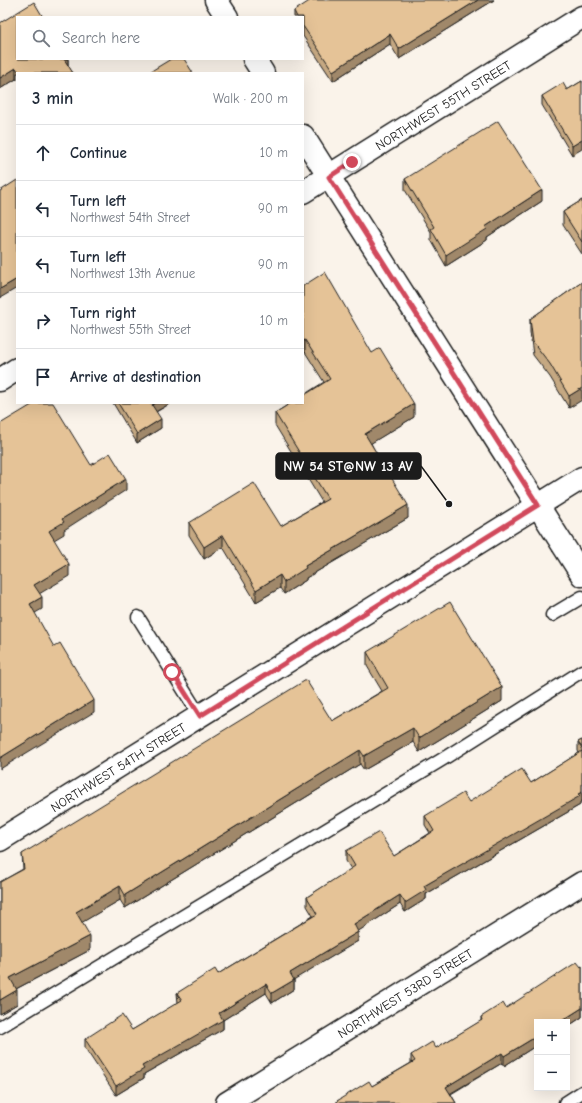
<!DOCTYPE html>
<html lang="en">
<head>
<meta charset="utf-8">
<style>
  :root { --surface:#fff; --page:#f2f2f3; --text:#1f2937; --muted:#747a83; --line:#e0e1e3 }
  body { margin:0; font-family:"Comic Neue",sans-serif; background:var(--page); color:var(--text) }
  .controls { position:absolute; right:12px; bottom:12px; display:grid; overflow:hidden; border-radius:0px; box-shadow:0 4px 16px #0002 }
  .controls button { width:36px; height:36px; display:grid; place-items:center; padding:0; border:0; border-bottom:1px solid var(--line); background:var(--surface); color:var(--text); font:20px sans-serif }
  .stop { position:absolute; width:12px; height:12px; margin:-9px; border:3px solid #d1495b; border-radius:50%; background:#fff }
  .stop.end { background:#d1495b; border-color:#fff; box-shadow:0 1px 4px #0008 }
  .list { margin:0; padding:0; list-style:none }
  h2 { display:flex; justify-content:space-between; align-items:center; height:52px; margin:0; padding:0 16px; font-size:17px }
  h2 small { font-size:13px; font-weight:400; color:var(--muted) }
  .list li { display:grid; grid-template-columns:26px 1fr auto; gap:12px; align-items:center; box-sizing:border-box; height:56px; padding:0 16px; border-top:1px solid var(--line) }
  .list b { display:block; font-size:15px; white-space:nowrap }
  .list p { margin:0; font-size:13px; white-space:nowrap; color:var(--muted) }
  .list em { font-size:13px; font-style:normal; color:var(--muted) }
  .icon { flex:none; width:22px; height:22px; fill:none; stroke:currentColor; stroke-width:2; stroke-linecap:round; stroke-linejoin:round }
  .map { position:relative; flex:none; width:582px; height:1103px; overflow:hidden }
  .search { position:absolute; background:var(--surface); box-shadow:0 4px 16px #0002; left:16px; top:16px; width:288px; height:44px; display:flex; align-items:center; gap:10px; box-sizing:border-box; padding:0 14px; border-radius:0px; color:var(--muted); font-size:15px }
  .panel { position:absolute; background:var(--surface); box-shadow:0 4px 16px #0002; left:16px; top:72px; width:288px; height:332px; border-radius:0px }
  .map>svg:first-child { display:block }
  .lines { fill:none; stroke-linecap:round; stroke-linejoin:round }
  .service-casing { stroke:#1c1c1c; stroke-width:15 }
  .minor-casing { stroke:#1c1c1c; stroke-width:25 }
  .secondary-casing { stroke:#1c1c1c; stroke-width:25 }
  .service { stroke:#fff; stroke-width:12 }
  .minor { stroke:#fff; stroke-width:22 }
  .secondary { stroke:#fff; stroke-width:22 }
  .wall { fill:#c5a882; stroke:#1c1c1c }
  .shaded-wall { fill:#a0886a; stroke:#1c1c1c }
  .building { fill:#e5c397; stroke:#1c1c1c }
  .route { stroke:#d1495b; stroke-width:5 }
  .labels { text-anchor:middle; stroke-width:4; stroke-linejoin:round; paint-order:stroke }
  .street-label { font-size:13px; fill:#1c1c1c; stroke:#fff }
  .leader { fill:none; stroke:#1c1c1c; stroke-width:1.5 }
  .callout-dot { fill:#1c1c1c; stroke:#fff; stroke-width:1.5 }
  .callout { fill:#1c1c1c; stroke:#1c1c1c; stroke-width:1.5 }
  .callout-label { font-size:14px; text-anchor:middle; font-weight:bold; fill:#fff }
</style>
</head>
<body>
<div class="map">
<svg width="582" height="1103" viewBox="0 0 582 1103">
  <rect width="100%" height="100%" fill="#faf3ea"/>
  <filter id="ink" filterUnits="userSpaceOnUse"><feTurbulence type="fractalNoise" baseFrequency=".025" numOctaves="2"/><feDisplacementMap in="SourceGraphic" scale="8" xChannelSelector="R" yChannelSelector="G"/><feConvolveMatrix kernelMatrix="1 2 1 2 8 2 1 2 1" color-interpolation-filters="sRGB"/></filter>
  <g filter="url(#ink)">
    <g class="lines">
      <defs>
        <g id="service">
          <path d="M552,615L582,597"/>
          <path d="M138,617L200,716"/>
          <path d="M0,1027L443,759L582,671"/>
          <path d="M565,1103L582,1092"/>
        </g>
        <g id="minor">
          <path d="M216,0L227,17"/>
          <path d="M254,59L263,73"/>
          <path d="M303,136L582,575"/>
          <path d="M303,192L582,17"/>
          <path d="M0,380L17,369"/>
          <path d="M227,1103L582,883"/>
        </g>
        <path id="secondary" d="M0,840L582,478"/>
      </defs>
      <use href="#service" class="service-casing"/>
      <use href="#minor" class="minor-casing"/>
      <use href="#secondary" class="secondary-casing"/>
      <use href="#service" class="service"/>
      <use href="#minor" class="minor"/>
      <use href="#secondary" class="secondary"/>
    </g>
    <g class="wall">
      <path d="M494,0L399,59L390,44L333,81L303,36V17H294V11Z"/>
      <path d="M0,23L68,59V66L73,73H17V80L16,79L0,89Z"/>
      <path d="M582,81L572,155L542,105V96L567,90Z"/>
      <path d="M405,179L542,201L487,237V240L446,266L431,240V232L405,190Z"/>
      <path d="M582,200V254L563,225V212Z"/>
      <path d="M582,282L569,408L550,377L533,355L530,332V319Z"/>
      <path d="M303,286L372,353L414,417L371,443L408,518L306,578V580L284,594L280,588L256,602L223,547L204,559L189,535V523L281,526L322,502L275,425V413L324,382L305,352L303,354Z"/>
      <path d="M113,403H171L156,412L161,428L137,443Z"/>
      <path d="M367,652L502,701L419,752L413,742L364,770L360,764L125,908L120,900L82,922L90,950L16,989L17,1004L0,1014V882L23,869L22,854L332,721L382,691L367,666Z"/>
      <path d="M582,740V801L580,802V805L426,894V899L405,912L400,904L358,931V941L294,979V989L272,1003L266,993L223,1020V1029L144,1074V1078L116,1095L85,1048V1039L132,1030L178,1003L177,993L218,974L313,916L307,906V897L351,869L346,861V851L394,856L430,833L425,825V816L531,783L579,753L578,751V742Z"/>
      <path d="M582,966V1017L567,1027V1022H537V1045L504,1066L502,1063L451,1094L456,1103H337V1101L372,1086L411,1063V1055L436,1048L481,1021V1017L506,1008Z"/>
    </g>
    <g class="shaded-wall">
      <path d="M478,0H494L399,59V49Z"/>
      <path d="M390,34V44L333,81V71Z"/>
      <path d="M64,59H68V67Z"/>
      <path d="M16,68V79L0,89V78Z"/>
      <path d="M582,140V149L572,155V146Z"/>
      <path d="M542,190V201L487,237V240L446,266V255L485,227Z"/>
      <path d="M17,279V288L0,298V289Z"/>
      <path d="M305,340V352L303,354V341Z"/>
      <path d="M582,388V400L569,408V396Z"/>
      <path d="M156,403H171L152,414V405Z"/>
      <path d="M414,404V417L365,447V434Z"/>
      <path d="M161,419V428L137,443V434Z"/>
      <path d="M126,479V490L64,530V534L49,543V531L62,519Z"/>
      <path d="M408,505V518L306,578V580L284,594V582L305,566Z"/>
      <path d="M223,535V547L204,559V547Z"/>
      <path d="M69,564V576L34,597V585Z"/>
      <path d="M280,575V588L256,602V590Z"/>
      <path d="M42,597V609L30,616V604Z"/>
      <path d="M502,687V701L419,752V738Z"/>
      <path d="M94,700V712L0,769V758Z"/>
      <path d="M413,728V742L364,770V756Z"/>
      <path d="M360,750V764L125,908V895Z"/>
      <path d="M582,792V801L580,802V805L426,894V899L405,912V903L424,886Z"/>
      <path d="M120,886V900L76,926V912Z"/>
      <path d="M400,895V904L354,934V924Z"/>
      <path d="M358,932V941L290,982V973Z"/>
      <path d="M90,936V950L10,992V978Z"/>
      <path d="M294,980V989L272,1003V993Z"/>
      <path d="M266,984V993L223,1020V1029L144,1074V1078L116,1095V1086L142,1066L219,1013Z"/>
      <path d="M17,990V1004L0,1014V1000Z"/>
      <path d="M582,1008V1017L567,1027V1022H560Z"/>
      <path d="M537,1036V1045L504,1066V1056Z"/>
      <path d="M502,1053V1063L446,1096V1087Z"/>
    </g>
    <g class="building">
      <path d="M311,0H478L399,49L390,34L333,71L303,26V17H297L294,11Z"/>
      <path d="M34,2L43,17H17V59H64L73,73H20L16,68L0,78V23Z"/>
      <path d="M171,59H184L193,73H148Z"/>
      <path d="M582,81V140L572,146L542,96L563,83L567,90Z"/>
      <path d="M498,121L542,190L485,227L487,229L446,255L431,229L434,227L405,179Z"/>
      <path d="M17,180V279L0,289V191Z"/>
      <path d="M582,200V242L563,212Z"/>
      <path d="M325,272L372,353L380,348L414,404L365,434L408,505L305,566L306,568L284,582L280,575L256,590L223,535L204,547L189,523L254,483L281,526L328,499L275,413L291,403H303V396L330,379L305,340L303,341V286Z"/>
      <path d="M582,282V388L569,396L550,364L533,342L530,319Z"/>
      <path d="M35,403H53L91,465L110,453L126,479L62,519L64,522L49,531L69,564L34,585L42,597L30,604L54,647L60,643L94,700L0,758V424Z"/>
      <path d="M118,403H156L152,405L161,419L137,434Z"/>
      <path d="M450,602L502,687L419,738L413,728L364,756L360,750L125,895L120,886L76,912L90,936L10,978L17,990L0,1000V882L24,869L22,854L306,680L332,721L388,688L367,652Z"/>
      <path d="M582,740V748L578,742Z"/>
      <path d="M582,751V792L578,794L580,796L424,886L426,890L405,903L400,895L354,924L358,932L290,973L294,980L272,993L266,984L219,1013L223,1020L142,1066L144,1069L116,1086L85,1039L122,1015L132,1030L182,1000L177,993L215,969L218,974L317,914L307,897L355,866L346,851L379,832L394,856L434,831L425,816L463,793L469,802L522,769L531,783Z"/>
      <path d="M577,962L581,967L582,966V1008L560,1022H537V1036L504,1056L502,1053L446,1087L456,1103H338L337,1101L369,1081L372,1086L415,1061L411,1055L432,1042L436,1048L482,1020L481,1017L503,1003L506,1008Z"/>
    </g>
  </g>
  <g class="lines" filter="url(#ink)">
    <path class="route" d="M172,672L200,716L538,505L329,177L352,162"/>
  </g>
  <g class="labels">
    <g class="street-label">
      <text transform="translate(443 105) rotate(-32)" y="5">NORTHWEST 55TH STREET</text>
      <text transform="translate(118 767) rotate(-32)" y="5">NORTHWEST 54TH STREET</text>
      <text transform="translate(405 993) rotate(-32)" y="5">NORTHWEST 53RD STREET</text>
    </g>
  </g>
  <path class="leader" d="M449 504L421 466"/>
  <circle class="callout-dot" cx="449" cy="504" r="4"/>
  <rect class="callout" x="276" y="453" width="145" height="26" rx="4"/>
  <g class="callout-label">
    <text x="348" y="471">NW 54 ST@NW 13 AV</text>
  </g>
</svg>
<div class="controls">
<button>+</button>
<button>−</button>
</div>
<div class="stop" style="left:172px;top:672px"></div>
<div class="stop end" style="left:352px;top:162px"></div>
<div class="search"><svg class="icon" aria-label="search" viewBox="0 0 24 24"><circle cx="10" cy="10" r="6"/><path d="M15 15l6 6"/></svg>Search here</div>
<section class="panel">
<h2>3 min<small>Walk · 200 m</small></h2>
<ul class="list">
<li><svg class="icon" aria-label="ahead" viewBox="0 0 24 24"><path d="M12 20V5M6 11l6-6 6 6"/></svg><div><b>Continue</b></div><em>10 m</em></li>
<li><svg class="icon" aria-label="left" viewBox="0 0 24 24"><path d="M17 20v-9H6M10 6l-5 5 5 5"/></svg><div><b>Turn left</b><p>Northwest 54th Street</p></div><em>90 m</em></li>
<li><svg class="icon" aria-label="left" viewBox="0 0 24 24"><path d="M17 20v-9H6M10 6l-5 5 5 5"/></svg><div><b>Turn left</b><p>Northwest 13th Avenue</p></div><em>90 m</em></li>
<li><svg class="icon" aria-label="right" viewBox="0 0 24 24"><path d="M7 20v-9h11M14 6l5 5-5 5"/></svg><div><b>Turn right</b><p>Northwest 55th Street</p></div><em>10 m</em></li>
<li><svg class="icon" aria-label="arrive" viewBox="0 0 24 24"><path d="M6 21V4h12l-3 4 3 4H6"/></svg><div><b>Arrive at destination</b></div></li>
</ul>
</section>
</div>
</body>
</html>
